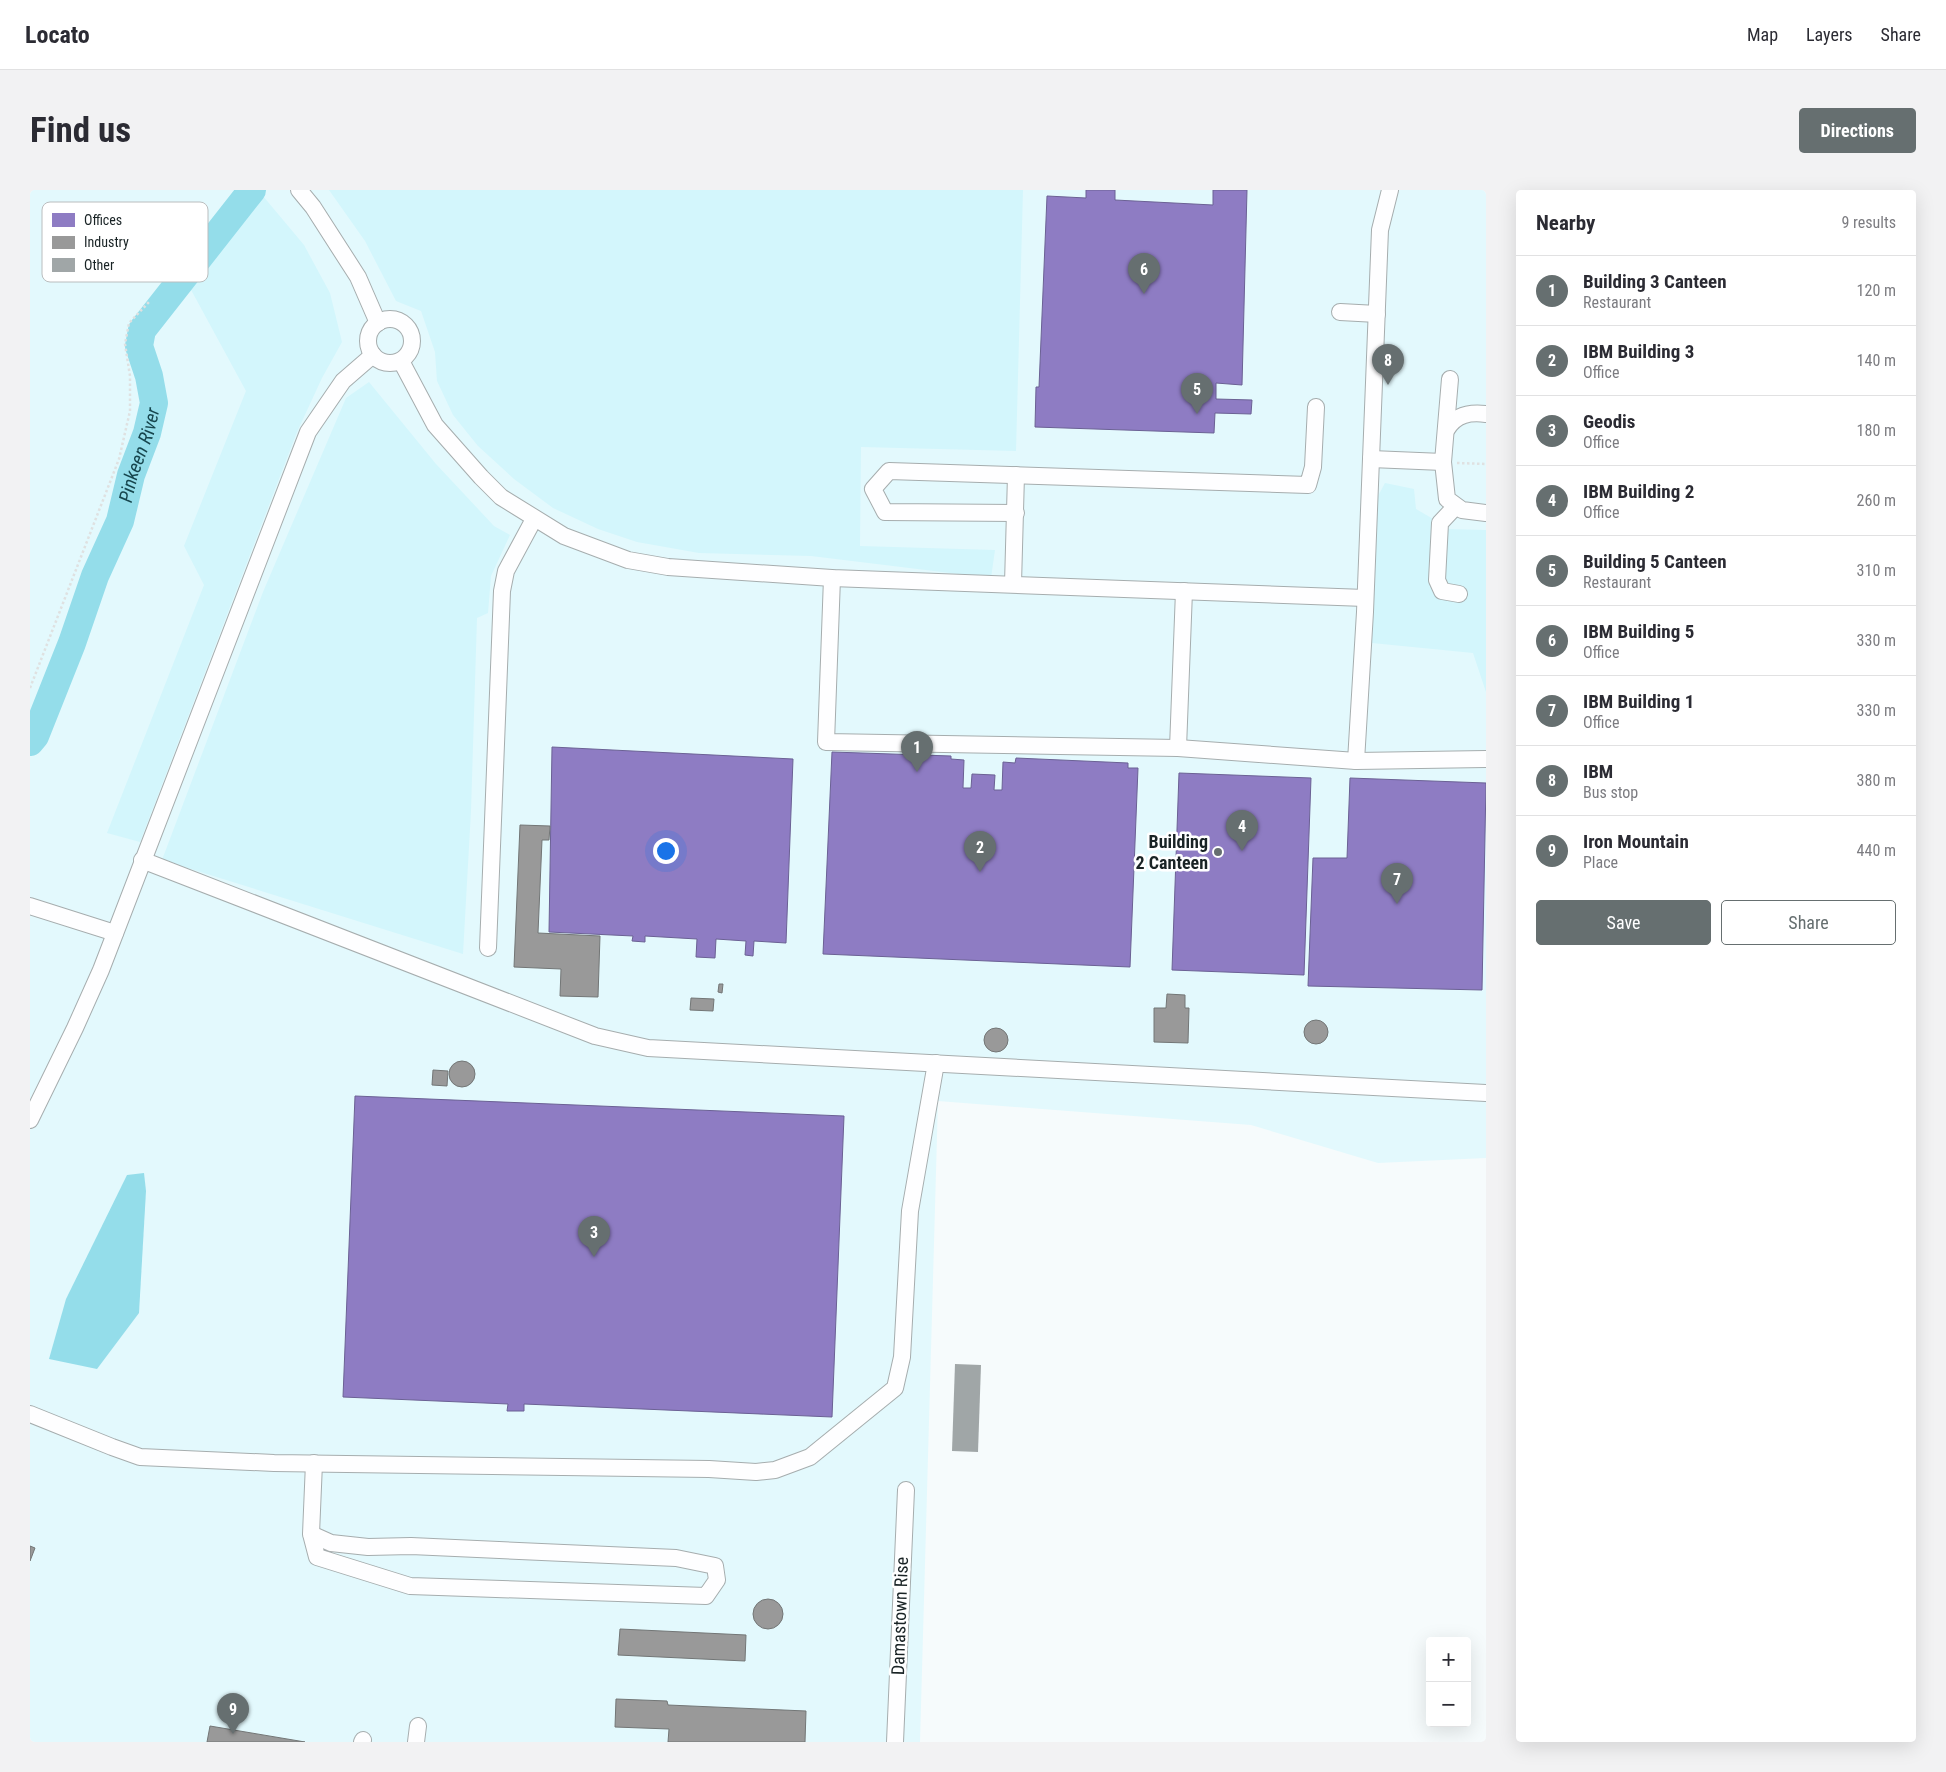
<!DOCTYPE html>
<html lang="en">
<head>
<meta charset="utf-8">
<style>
  :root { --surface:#fff; --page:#f2f2f3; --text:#2b2b33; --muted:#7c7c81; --line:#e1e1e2; --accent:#666f70 }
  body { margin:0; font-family:"Roboto Condensed",sans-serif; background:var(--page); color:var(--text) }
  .controls { position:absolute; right:15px; bottom:15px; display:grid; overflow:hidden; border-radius:5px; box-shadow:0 5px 20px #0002 }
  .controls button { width:45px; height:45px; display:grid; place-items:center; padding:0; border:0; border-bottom:1px solid var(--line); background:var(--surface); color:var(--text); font:25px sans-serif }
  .you { position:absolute; left:635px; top:660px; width:18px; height:18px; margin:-12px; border:4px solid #fff; border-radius:50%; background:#1a73e8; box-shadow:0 0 0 8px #1a73e833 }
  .badge { display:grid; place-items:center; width:32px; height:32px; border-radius:50%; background:var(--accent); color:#fff; font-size:16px; font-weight:700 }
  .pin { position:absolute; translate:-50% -41px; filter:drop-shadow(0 1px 2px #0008) }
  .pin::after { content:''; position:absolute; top:26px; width:18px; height:15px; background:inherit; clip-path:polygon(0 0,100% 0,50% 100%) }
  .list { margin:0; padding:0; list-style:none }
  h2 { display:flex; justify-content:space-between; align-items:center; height:65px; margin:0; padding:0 20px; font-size:21px }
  h2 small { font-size:16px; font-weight:400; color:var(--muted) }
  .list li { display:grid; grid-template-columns:32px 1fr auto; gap:15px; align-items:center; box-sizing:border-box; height:70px; padding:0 20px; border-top:1px solid var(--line) }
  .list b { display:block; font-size:19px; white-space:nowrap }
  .list p { margin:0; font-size:16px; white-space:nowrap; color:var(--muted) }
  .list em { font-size:16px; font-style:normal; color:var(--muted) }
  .actions { display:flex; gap:10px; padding:15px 20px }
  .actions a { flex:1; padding:11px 0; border:1px solid var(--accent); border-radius:5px; text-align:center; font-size:18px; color:var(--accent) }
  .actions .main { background:var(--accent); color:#fff }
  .map { position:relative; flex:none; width:1456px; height:1552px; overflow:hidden; border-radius:5px }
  header { display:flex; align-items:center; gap:30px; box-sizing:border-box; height:70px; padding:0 25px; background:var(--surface); border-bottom:1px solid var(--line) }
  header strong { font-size:24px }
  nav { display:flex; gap:28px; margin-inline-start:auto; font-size:18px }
  .intro { display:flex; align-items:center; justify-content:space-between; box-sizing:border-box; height:120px; padding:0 30px }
  h1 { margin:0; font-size:35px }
  .button { padding:12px 22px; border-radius:5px; background:var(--accent); color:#fff; font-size:18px; font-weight:700 }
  main { display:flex; gap:30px; padding:0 30px }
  aside { flex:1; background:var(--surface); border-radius:5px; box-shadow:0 5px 20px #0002 }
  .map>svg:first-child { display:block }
  .built { fill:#e3f9fd }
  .green { fill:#d3f6fc }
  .water { fill:#94ddea }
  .offices { fill:#8e7cc3; stroke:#6b6194 }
  .industry { fill:#999; stroke:#737676 }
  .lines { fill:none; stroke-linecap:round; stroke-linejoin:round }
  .river { stroke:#94ddea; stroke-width:28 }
  .building { fill:#a0a6a7 }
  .minor-casing { stroke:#a6adae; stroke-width:18 }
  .path { stroke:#dfe1e1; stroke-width:2.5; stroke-dasharray:2.5 2.5; stroke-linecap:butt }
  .minor { stroke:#fefeff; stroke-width:16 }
  .poi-dot { fill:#666f70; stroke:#fff; stroke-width:2 }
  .labels { text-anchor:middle; stroke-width:5; stroke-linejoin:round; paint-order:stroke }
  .poi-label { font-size:18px; font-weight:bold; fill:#192325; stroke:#fff; text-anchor:end }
  .street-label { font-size:18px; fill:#192325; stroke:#fff }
  .water-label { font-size:19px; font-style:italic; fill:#17464e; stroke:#fff }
  .key { fill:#fff; stroke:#babdbe; stroke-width:1 }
  .key-label { font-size:14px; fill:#192325 }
</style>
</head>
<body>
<header>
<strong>Locato</strong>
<nav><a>Map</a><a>Layers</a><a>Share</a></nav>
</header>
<div class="intro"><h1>Find us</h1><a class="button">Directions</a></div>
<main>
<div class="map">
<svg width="1456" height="1552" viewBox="0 0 1456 1552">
  <rect width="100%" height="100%" fill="#f6fbfc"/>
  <path class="built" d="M0,0H1456V968L1348,973L1221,935L908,911L890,1552H0Z"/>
  <g class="green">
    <path d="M299,0H993L986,261L831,257L830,356L965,360L961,388L781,366L669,363L607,352L568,339L523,318L484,289L448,256L423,225L407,191L405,162L391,121L366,111L335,51Z"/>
    <path d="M233,6L274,55L300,103L312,152L292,188L267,242L110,652L77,643L174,395L154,356L216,201L160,98Z"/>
    <path d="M339,192L406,274L464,336L480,345L461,386L458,423L447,428L441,621L433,764L132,670L233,402L316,208Z"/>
    <path d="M1355,293L1384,299L1386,319L1410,333L1415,339L1456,340V502L1443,463L1342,453L1348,306Z"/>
  </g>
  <path class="water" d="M114,983L116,1001L109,1123L67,1179L19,1169L36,1109L97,985Z"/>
  <g class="offices">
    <path d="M1056,0H1085V10L1183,15V0H1217L1212,195L1186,193V209L1222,210L1221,224L1185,223L1184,243L1005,237L1006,197H1009L1017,6L1056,8Z"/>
    <path d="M522,557L763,569L756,753L724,751L723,766L715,765L716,751L686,749L685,768L666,767L667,749L615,746V752L602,751L603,746L519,742Z"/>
    <path d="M802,562L921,566V569L934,570L933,598H941L942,584L965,585L964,600H972L973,572L985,573L986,568L1098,573V578H1108L1100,777L793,764Z"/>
    <path d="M1149,583L1281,588L1274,785L1142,780Z"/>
    <path d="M1320,588L1456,593L1452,800L1278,796L1283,668H1317Z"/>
    <path d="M325,906L814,926L802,1227L494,1214V1221H477L478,1214L313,1207Z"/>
  </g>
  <g class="industry">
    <path d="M490,635L520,636L519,650H512L508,743L570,746L568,807L530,806L531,779L484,777Z"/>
    <path d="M689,794H693L692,803L688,802Z"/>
    <path d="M1137,804L1155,805V818H1159L1158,853L1124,852V818H1136Z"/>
    <path d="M661,808L684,809L683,821L660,820Z"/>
    <circle cx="1286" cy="842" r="12"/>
    <circle cx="966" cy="850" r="12"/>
    <circle cx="432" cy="884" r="13"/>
    <path d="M403,880L418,881L417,896L402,895Z"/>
    <path d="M0,1356L5,1358L0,1371Z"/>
    <circle cx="738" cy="1424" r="15"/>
    <path d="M590,1439L716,1445L715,1471L588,1465Z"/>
    <path d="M586,1509L637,1511L638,1515L776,1521L775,1552H638L639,1539L585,1537Z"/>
    <path d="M180,1536L275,1552H177Z"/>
  </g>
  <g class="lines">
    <path class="river" id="s1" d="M0,552L5,546L42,453L65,386L90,331L101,285L117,243L124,213L119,186L109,156L112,140L222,0"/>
  </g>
  <path class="building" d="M925,1174L951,1175L948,1262L922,1261Z"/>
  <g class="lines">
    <defs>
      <g id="minor">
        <path d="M269,0L283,17L328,87L348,133"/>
        <path d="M1310,122L1347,124"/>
        <circle cx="360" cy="151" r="22"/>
        <path d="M371,171L405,235L451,287L471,307L534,346L598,370L638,377L802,388L1335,408"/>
        <path d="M1417,239C1426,224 1440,222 1456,224"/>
        <path d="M1341,269L1413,272L1420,189"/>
        <path d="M1413,272L1417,309L1432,320L1456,323"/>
        <path d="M1425,317L1410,333L1407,390L1412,401L1429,404"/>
        <path d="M986,323L855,322L843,299L859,281L1278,295L1283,277L1286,217"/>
        <path d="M802,388L796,552L1148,558L1326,571L1456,569"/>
        <path d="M983,394L986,285"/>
        <path d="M1148,558L1154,401"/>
        <path d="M1326,571L1335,422L1350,40L1360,0"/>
        <path d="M112,670L565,846L618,858L1456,903"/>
        <path d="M0,716L85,743"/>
        <path d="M458,758L472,401L476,381L504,329"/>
        <path d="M0,930L45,838L71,780L278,242L313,191L343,165"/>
        <path d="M0,1224L82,1257L110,1267L244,1273L679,1279L726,1282L745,1280L780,1267L865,1198L872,1167L880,1021L906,873"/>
        <path d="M281,1344L287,1367L380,1396L676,1406L687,1390L685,1376L646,1368L381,1356L338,1357L301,1353L281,1344L284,1273"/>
        <path d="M332,1552L333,1550"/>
        <path d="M386,1552L388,1536"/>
        <path d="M865,1552L876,1300"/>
      </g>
    </defs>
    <use href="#minor" class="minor-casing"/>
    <g class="path">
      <path d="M1427,273L1456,274"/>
      <path d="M0,498L89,269L100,221V186L95,154L99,133L119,112"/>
    </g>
    <use href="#minor" class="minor"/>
  </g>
  <circle class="poi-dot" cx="1188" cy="662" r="5"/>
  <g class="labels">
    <g class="poi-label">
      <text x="1178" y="658">Building<tspan x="1178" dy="21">2 Canteen</tspan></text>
    </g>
    <g class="street-label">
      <text transform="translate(870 1426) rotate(-88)" y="6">Damastown Rise</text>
    </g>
    <g class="water-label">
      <text dy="7" stroke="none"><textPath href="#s1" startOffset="308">Pinkeen River</textPath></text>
    </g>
  </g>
  <rect x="12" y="12" width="166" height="80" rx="8" class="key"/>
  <rect x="22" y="23" width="23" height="14" fill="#8e7cc3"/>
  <rect x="22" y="46" width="23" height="13" fill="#999"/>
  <rect x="22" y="68" width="23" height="14" fill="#a0a6a7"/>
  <g class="key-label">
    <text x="54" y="35">Offices</text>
    <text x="54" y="57">Industry</text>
    <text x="54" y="80">Other</text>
  </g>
</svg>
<div class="controls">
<button>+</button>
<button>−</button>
</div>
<div class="you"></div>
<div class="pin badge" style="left:887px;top:582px">1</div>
<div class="pin badge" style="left:950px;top:682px">2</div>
<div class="pin badge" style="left:564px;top:1067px">3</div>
<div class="pin badge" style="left:1212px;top:661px">4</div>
<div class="pin badge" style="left:1167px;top:224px">5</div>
<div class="pin badge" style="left:1114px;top:104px">6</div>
<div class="pin badge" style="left:1367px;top:714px">7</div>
<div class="pin badge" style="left:1358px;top:195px">8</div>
<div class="pin badge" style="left:203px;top:1544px">9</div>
</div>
<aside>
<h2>Nearby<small>9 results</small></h2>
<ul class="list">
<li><span class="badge">1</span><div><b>Building 3 Canteen</b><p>Restaurant</p></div><em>120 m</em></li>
<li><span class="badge">2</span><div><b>IBM Building 3</b><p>Office</p></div><em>140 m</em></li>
<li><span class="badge">3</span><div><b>Geodis</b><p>Office</p></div><em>180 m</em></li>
<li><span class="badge">4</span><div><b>IBM Building 2</b><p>Office</p></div><em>260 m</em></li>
<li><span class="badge">5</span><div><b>Building 5 Canteen</b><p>Restaurant</p></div><em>310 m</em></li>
<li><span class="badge">6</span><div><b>IBM Building 5</b><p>Office</p></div><em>330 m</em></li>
<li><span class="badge">7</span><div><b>IBM Building 1</b><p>Office</p></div><em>330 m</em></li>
<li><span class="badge">8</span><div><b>IBM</b><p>Bus stop</p></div><em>380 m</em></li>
<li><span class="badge">9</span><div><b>Iron Mountain</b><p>Place</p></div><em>440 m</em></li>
</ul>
<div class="actions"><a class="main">Save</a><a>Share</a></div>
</aside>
</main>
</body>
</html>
